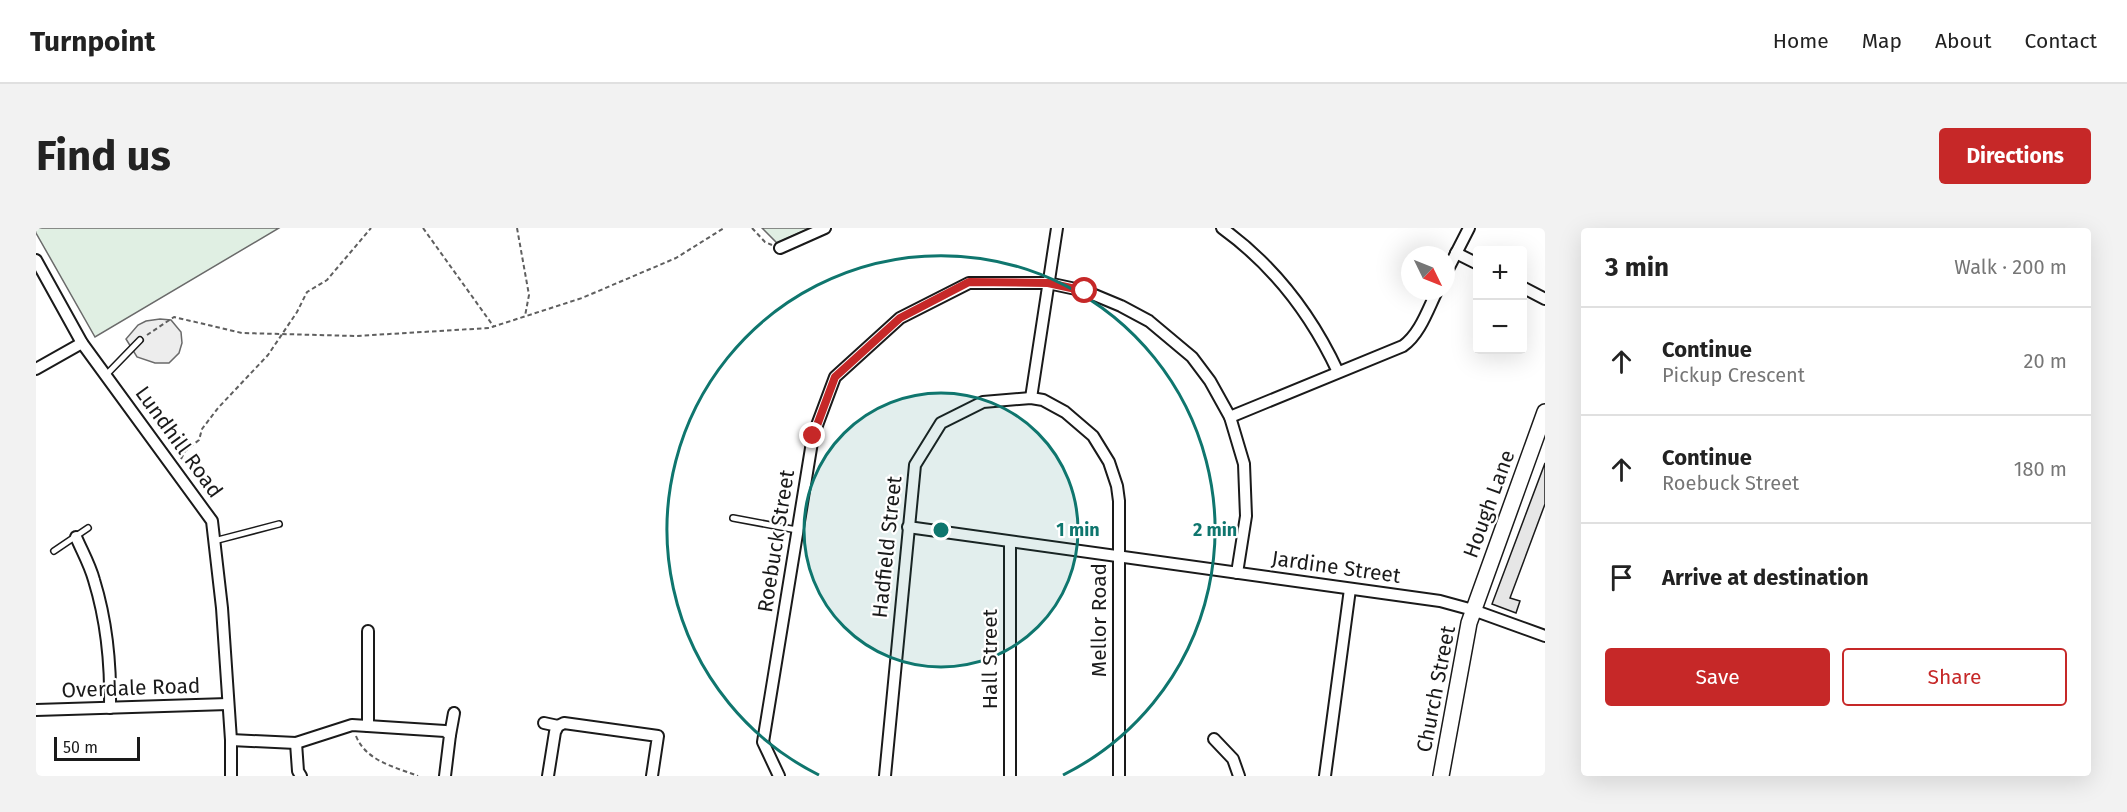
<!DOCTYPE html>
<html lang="en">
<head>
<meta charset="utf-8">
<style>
  :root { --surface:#fff; --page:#f2f2f2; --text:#222; --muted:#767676; --line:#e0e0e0; --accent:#c62828 }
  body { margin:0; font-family:"Fira Sans",sans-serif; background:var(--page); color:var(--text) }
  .controls { position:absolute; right:18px; top:18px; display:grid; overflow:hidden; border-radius:6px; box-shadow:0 6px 24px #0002 }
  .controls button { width:54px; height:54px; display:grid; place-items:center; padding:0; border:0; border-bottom:2px solid var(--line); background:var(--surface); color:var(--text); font:30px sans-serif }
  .compass { position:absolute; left:1365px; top:18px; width:54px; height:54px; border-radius:50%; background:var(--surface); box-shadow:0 6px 24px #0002; rotate:133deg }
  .scale { position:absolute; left:18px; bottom:15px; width:86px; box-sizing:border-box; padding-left:6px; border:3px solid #1a1a1a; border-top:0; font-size:16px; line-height:21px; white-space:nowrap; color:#1a1a1a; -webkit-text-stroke:4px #fff; paint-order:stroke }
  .stop { position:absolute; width:18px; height:18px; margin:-14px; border:4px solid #c62828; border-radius:50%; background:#fff }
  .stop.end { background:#c62828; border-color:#fff; box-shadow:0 2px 6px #0008 }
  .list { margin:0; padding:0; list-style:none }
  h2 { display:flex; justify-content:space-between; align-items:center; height:78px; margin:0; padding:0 24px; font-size:26px }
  h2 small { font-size:20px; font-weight:400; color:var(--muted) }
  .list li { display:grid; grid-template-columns:39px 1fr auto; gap:18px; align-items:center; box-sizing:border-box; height:108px; padding:0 24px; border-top:2px solid var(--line) }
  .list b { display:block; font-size:22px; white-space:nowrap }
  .list p { margin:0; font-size:20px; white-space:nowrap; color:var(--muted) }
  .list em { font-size:20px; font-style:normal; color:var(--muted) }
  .actions { display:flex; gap:12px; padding:18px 24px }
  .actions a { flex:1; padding:14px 0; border:2px solid var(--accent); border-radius:6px; text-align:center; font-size:21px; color:var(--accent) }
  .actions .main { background:var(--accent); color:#fff }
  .icon { flex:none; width:33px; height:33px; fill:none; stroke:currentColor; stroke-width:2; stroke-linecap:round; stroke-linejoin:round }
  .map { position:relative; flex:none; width:1509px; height:548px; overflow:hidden; border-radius:6px }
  header { display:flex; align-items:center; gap:36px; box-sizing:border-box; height:84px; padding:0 30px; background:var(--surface); border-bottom:2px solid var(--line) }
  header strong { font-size:28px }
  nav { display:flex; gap:33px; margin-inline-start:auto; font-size:21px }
  .intro { display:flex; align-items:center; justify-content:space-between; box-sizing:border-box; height:144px; padding:0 36px }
  h1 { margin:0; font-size:42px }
  .button { padding:15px 27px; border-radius:6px; background:var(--accent); color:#fff; font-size:21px; font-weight:700 }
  main { display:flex; gap:36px; padding:0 36px }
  aside { flex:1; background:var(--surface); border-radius:6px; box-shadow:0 6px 24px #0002 }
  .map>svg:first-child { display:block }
  .green { fill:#e0efe3; stroke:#6a6a6a; stroke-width:1.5 }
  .parking { fill:#ededed; stroke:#6a6a6a; stroke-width:1.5 }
  .building { fill:#e6e6e6; stroke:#1a1a1a; stroke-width:1.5 }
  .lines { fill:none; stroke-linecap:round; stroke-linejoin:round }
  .service-casing { stroke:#1a1a1a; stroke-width:8 }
  .minor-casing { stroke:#1a1a1a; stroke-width:14 }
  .secondary-casing { stroke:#1a1a1a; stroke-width:18 }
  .path { stroke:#5f5f5f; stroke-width:2; stroke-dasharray:4.5 3; stroke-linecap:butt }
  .service { stroke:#fff; stroke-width:5 }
  .minor { stroke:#fff; stroke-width:10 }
  .secondary { stroke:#fff; stroke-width:15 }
  .route { stroke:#c62828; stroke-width:8 }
  .ring { fill:none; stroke:#0f766e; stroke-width:3 }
  .labels { text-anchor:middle; stroke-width:4.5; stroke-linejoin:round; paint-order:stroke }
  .street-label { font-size:21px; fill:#1a1a1a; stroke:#fff }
  .centre { fill:#0f766e; stroke:#fff; stroke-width:3 }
  .ring-label { font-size:18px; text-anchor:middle; font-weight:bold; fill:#0f766e; stroke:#fff; stroke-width:4.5; stroke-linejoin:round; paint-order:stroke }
</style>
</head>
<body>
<header>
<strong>Turnpoint</strong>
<nav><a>Home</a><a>Map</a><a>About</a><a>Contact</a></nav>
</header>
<div class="intro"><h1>Find us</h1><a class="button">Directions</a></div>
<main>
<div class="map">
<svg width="1509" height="548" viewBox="0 0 1509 548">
  <rect width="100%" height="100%" fill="#fff"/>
  <g class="green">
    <path d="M0,0H243L59,109L0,5Z"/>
    <path d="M726,0H774L741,15Z"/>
  </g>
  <path class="parking" d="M124,91L135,92L145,104L146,115L143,125L133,135H119L101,129L90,111L102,97L110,93Z"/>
  <path class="building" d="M1509,235V276L1474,370L1484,373L1480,385L1456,376Z"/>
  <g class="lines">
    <defs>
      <g id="service">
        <path d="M70,147L104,112"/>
        <path d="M697,290L761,302"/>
        <path d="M178,313L243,296"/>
        <path d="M18,323L52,300"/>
      </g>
      <g id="minor">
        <path d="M1186,0C1237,37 1276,88 1302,144"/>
        <path d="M744,20L789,0"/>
        <path d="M1420,25L1442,36"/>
        <path d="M0,32L46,115L176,293L186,380L195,512V548"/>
        <path d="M1410,45L1433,0"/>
        <path d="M1486,59L1509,71"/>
        <path d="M0,141L46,115"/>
        <path d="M995,170L1021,0"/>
        <path d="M1194,189L1367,118C1384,106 1392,81 1401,63"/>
        <path d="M872,299L1404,373L1437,382L1509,408"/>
        <path d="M40,309C46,323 54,337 58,352C71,394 75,436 74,480"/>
        <path d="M0,482L192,476"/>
        <path d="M508,495L522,498"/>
        <path d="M332,498V403"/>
        <path d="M414,507L418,485"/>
        <path d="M1178,511L1197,531L1203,548"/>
        <path d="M195,512L260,515L316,497L409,503L414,507L409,548"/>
        <path d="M260,515L262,543L265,548"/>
        <path d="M512,548L519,504L522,498L528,495L622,508L616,548"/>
        <path d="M743,548L727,514L777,208L799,149L864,90L933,55H1012L1049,63L1085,78L1113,93L1156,129L1174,153L1194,189L1208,236L1210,288L1201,345"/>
        <path d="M849,548L879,237L905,195L947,174L995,170L1007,172L1029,184L1057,208L1073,234L1081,258L1083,273V548"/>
        <path d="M974,548V314"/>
        <path d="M1289,548L1314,361"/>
      </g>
      <path id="secondary" d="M1405,548L1433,395L1509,184"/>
    </defs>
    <use href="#service" class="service-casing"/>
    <use href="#minor" class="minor-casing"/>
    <use href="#secondary" class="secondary-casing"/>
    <g class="path">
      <path d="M387,0L458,99"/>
      <path d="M481,0L493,67L489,88"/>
      <path d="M716,0L729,14L736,17"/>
      <path d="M111,107L138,89L206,105L320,108L453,100L546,70L640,30L688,0"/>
      <path d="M145,231L149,223L163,212L166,201L182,180L232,127L261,84L271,64L291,52L335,0"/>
      <path d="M320,508C330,533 359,539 382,548"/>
    </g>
    <use href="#service" class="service"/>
    <use href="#minor" class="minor"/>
    <use href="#secondary" class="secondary"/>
  </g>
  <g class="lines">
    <path class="route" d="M777,208L799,149L864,90L933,54L1012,55L1049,63"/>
  </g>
  <circle cx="905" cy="302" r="137" fill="#0f766e" fill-opacity=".12"/>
  <g class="ring">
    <circle cx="905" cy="302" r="137"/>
    <path d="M783 547A274 274 0 1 1 1027 547"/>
  </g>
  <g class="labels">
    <g class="street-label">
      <text transform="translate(143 214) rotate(54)" y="7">Lundhill Road</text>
      <text transform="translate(1453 276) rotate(-70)" y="7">Hough Lane</text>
      <text transform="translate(740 313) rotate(-81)" y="7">Roebuck Street</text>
      <text transform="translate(851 319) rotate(-84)" y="7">Hadfield Street</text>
      <text transform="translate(1300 339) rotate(8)" y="7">Jardine Street</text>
      <text transform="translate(1063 392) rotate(-90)" y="7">Mellor Road</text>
      <text transform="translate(954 431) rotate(-90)" y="7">Hall Street</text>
      <text transform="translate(95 460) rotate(-2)" y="7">Overdale Road</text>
      <text transform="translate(1400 461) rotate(-79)" y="7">Church Street</text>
    </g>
  </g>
  <circle cx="905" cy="302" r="9" class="centre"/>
  <g class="ring-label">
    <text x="1042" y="308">1 min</text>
    <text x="1179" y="308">2 min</text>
  </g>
</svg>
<div class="controls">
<button>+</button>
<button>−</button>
</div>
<svg class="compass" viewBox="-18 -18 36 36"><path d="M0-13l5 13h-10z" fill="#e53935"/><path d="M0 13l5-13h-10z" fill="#767676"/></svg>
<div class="scale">50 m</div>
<div class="stop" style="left:1049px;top:63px"></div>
<div class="stop end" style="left:777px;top:208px"></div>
</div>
<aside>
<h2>3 min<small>Walk · 200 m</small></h2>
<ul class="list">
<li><svg class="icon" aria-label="ahead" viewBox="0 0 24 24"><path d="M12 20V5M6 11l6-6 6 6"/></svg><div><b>Continue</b><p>Pickup Crescent</p></div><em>20 m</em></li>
<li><svg class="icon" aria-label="ahead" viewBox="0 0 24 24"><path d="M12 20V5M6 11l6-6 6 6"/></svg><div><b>Continue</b><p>Roebuck Street</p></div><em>180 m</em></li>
<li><svg class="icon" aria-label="arrive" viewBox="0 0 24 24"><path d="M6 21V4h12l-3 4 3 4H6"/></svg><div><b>Arrive at destination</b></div></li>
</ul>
<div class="actions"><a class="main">Save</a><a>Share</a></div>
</aside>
</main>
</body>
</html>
